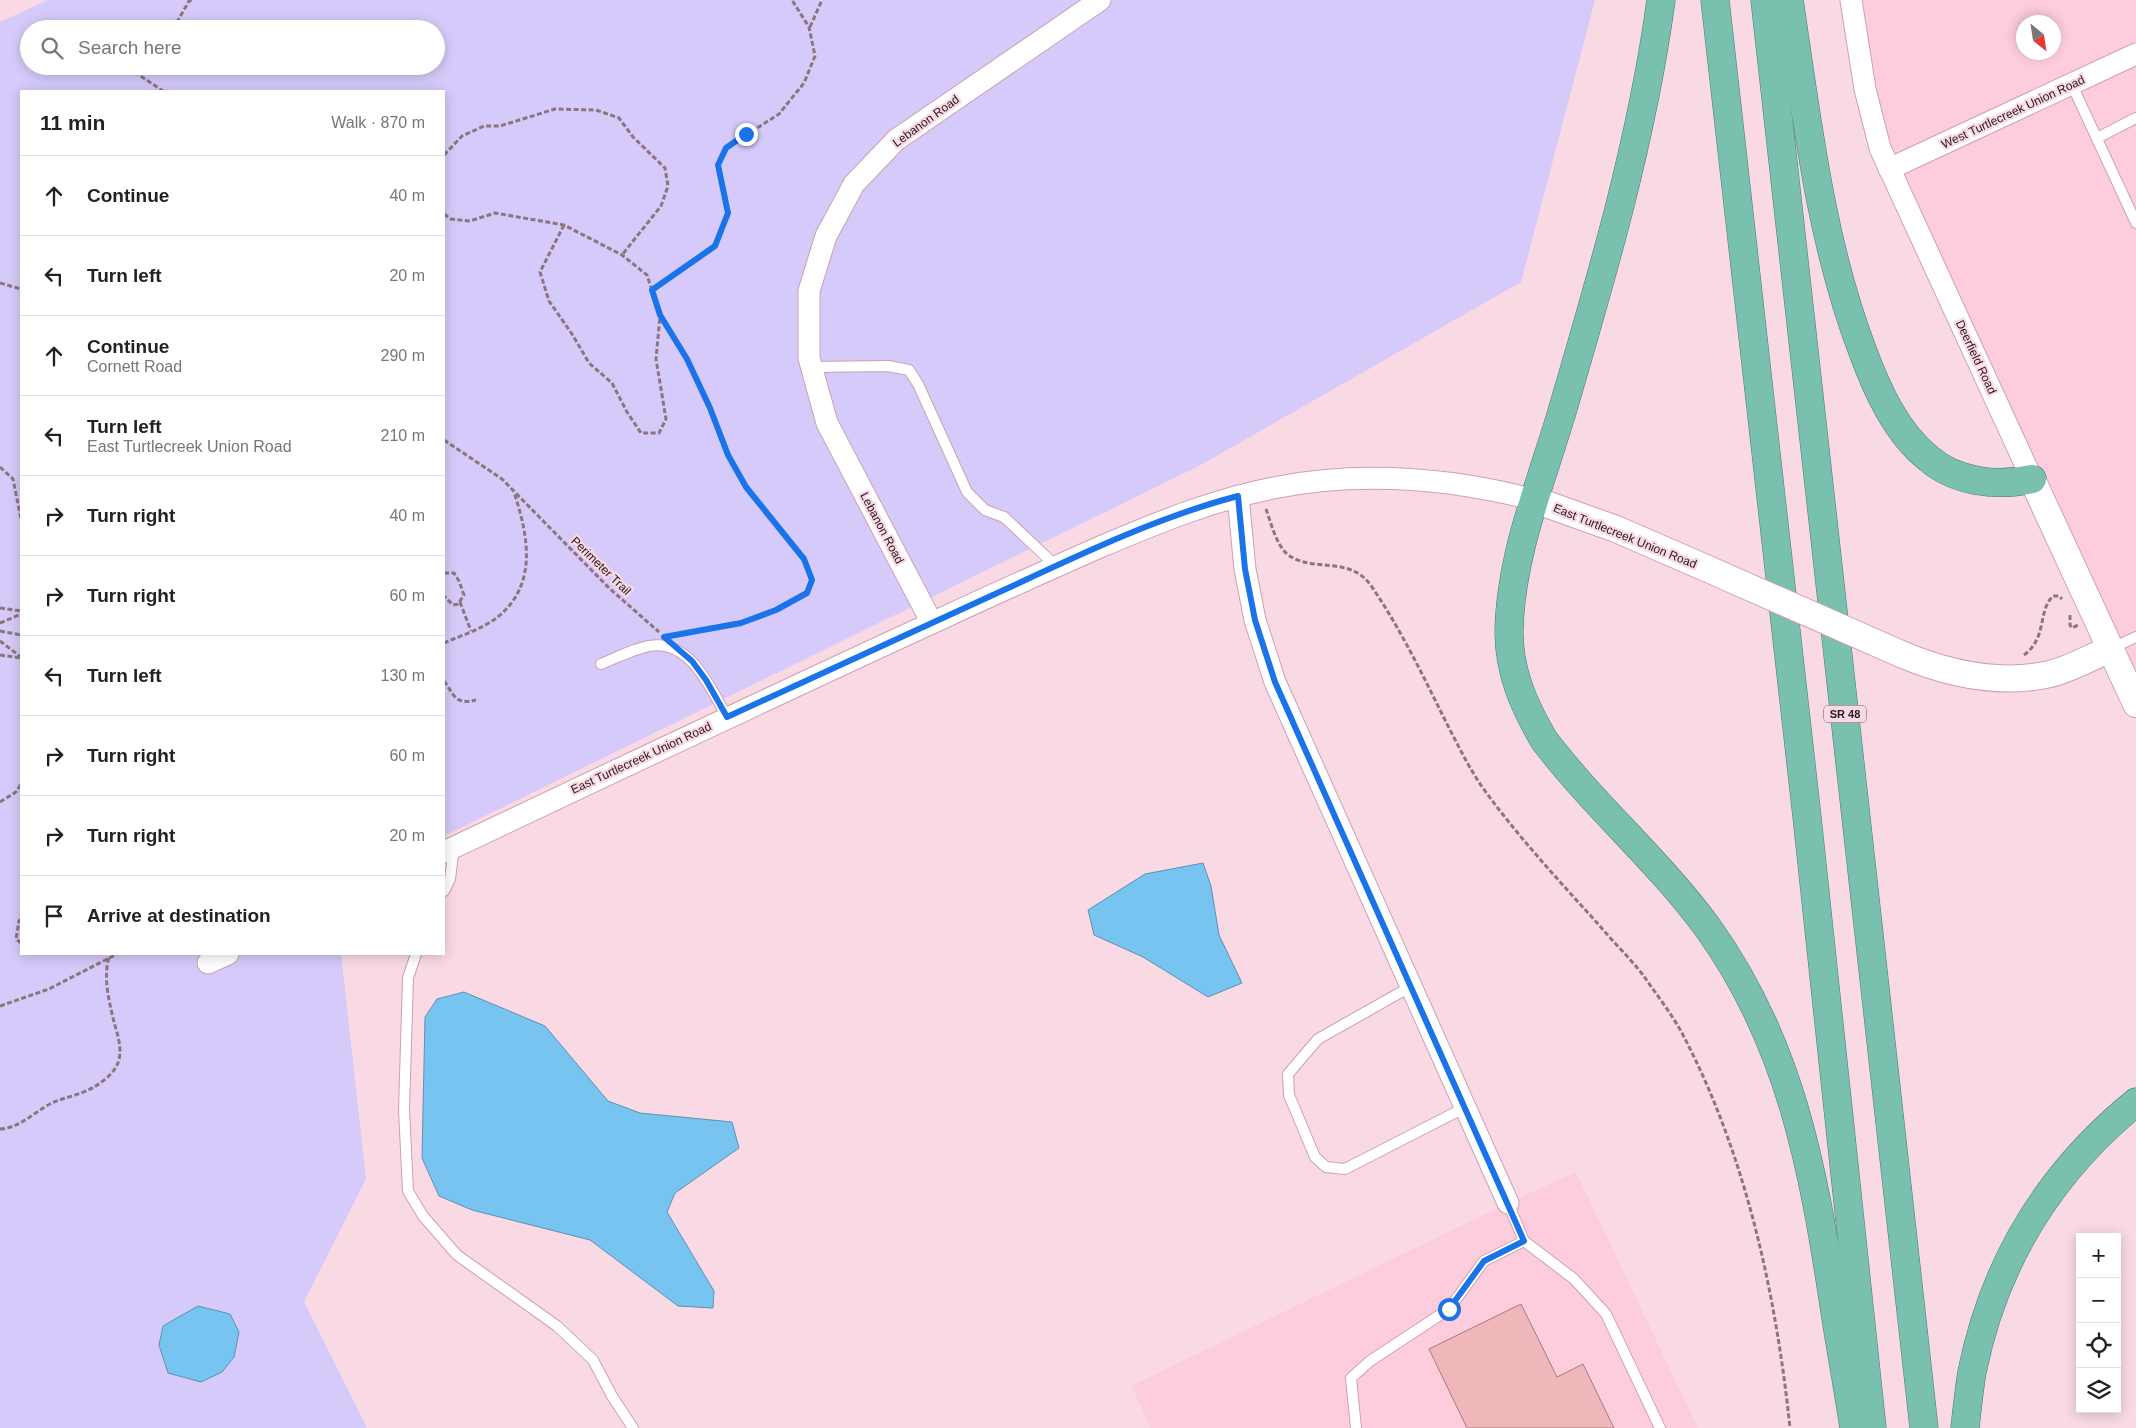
<!DOCTYPE html>
<html lang="en">
<head>
<meta charset="utf-8">
<style>
  :root { --surface:#fff; --page:#f2f2f2; --text:#222; --muted:#767676; --line:#e0e0e0 }
  body { margin:0; font-family:Arial,sans-serif; background:var(--page); color:var(--text) }
  .controls { position:absolute; right:15px; bottom:15px; display:grid; overflow:hidden; border-radius:0px; box-shadow:0 2px 12px #0003 }
  .controls button { width:45px; height:45px; display:grid; place-items:center; padding:0; border:0; border-bottom:1px solid var(--line); background:var(--surface); color:var(--text); font:25px sans-serif }
  .compass { position:absolute; left:2016px; top:15px; width:45px; height:45px; border-radius:50%; background:var(--surface); box-shadow:0 2px 12px #0003; rotate:150deg }
  .stop { position:absolute; width:15px; height:15px; margin:-11px; border:4px solid #1a73e8; border-radius:50%; background:#fff }
  .stop.end { background:#1a73e8; border-color:#fff; box-shadow:0 1px 5px #0008 }
  .list { margin:0; padding:0; list-style:none }
  h2 { display:flex; justify-content:space-between; align-items:center; height:65px; margin:0; padding:0 20px; font-size:21px }
  h2 small { font-size:16px; font-weight:400; color:var(--muted) }
  .list li { display:grid; grid-template-columns:32px 1fr auto; gap:15px; align-items:center; box-sizing:border-box; height:80px; padding:0 20px; border-top:1px solid var(--line) }
  .list b { display:block; font-size:19px; white-space:nowrap }
  .list p { margin:0; font-size:16px; white-space:nowrap; color:var(--muted) }
  .list em { font-size:16px; font-style:normal; color:var(--muted) }
  .icon { flex:none; width:28px; height:28px; fill:none; stroke:currentColor; stroke-width:2; stroke-linecap:round; stroke-linejoin:round }
  .map { position:relative; flex:none; width:2136px; height:1428px; overflow:hidden }
  .search { position:absolute; background:var(--surface); box-shadow:0 2px 12px #0003; left:20px; top:20px; width:425px; height:55px; display:flex; align-items:center; gap:12px; box-sizing:border-box; padding:0 18px; border-radius:28px; color:var(--muted); font-size:19px }
  .panel { position:absolute; background:var(--surface); box-shadow:0 2px 12px #0003; left:20px; top:90px; width:425px; height:865px; border-radius:0px }
  .map>svg:first-child { display:block }
  .built { fill:#fdcdde; fill-rule:evenodd }
  .green { fill:#d5caf9; fill-rule:evenodd }
  .water { fill:#77c4f0; stroke:#6090b1 }
  .building { fill:#efb7ba; stroke:#aa787b }
  .lines { fill:none; stroke-linecap:round; stroke-linejoin:round }
  .service-casing { stroke:#d09fb1; stroke-width:12 }
  .minor-casing { stroke:#d09fb1; stroke-width:23 }
  .tertiary-casing { stroke:#d09fb1; stroke-width:28 }
  .trunk-casing { stroke:#487b6f; stroke-width:29 }
  .path { stroke:#8d757d; stroke-width:3; stroke-dasharray:5 2.5; stroke-linecap:butt }
  .service { stroke:#fff; stroke-width:10 }
  .minor { stroke:#fff; stroke-width:21 }
  .tertiary { stroke:#fff; stroke-width:26 }
  .trunk { stroke:#7ac0af; stroke-width:28 }
  .tertiary-bridge-casing { stroke:#d09fb1; stroke-width:28; stroke-linecap:butt }
  .tertiary-bridge { stroke:#fff; stroke-width:26 }
  .route { stroke:#1a73e8; stroke-width:6 }
  .labels { text-anchor:middle; stroke-width:4.5; stroke-linejoin:round; paint-order:stroke }
  .shield { fill:#f9dae4; stroke:#675259; stroke-width:1 }
  .shield-label { font-size:11px; font-weight:bold; fill:#29171e }
  .street-label { font-size:12px; fill:#29171e; stroke:#f9dae4 }
</style>
</head>
<body>
<div class="map">
<svg width="2136" height="1428" viewBox="0 0 2136 1428">
  <rect width="100%" height="100%" fill="#f9dae4"/>
  <g class="built">
    <path d="M1852,0H2136V700L1889,169ZM2024,22H2054V52H2024Z"/>
    <path d="M1576,1172L1698,1428H1151L1131,1386L1508,1203Z"/>
  </g>
  <path class="green" d="M48,0H1595L1521,282L1197,467L444,836V91H21V954H341L366,1179L304,1302L367,1428H0V22ZM29,29H436V66H29Z"/>
  <g class="water">
    <path d="M1203,863L1211,886L1219,935L1242,983L1208,997L1143,957L1094,935L1088,910L1145,874Z"/>
    <path d="M464,992L545,1026L608,1101L640,1113L732,1122L739,1148L675,1193L667,1212L714,1291L713,1308L678,1306L590,1240L472,1210L439,1196L422,1158L425,1017L437,999Z"/>
    <path d="M198,1306L230,1314L239,1332L234,1357L222,1372L201,1382L168,1373L159,1345L163,1326Z"/>
  </g>
  <path class="building" d="M1521,1304L1557,1377L1583,1364L1614,1428H1467L1429,1349Z"/>
  <g class="lines">
    <defs>
      <g id="service">
        <path d="M2072,85L2136,223"/>
        <path d="M2097,138L2136,118"/>
        <path d="M811,367L888,366L909,370L918,384L967,492L985,510L1004,517L1056,566"/>
        <path d="M2110,649L2136,637"/>
        <path d="M601,664C616,658 633,649 649,646C690,638 711,689 727,717"/>
        <path d="M444,891L450,879L454,847"/>
        <path d="M416,954L408,978L404,1110L408,1191L423,1216L457,1255L557,1326L593,1360L612,1396L633,1428"/>
        <path d="M1410,987L1318,1039L1288,1074L1289,1095L1315,1157L1326,1167L1345,1169L1466,1107"/>
        <path d="M1508,1203L1524,1241L1574,1279L1606,1314L1660,1428"/>
        <path d="M1356,1428L1351,1378L1370,1361L1449,1309L1484,1261L1524,1241"/>
      </g>
      <g id="minor">
        <path d="M1851,0L1865,89L1880,148L2032,479"/>
        <path d="M1889,169L2136,54"/>
        <path d="M1238,496L1245,569L1255,620L1275,682L1508,1203"/>
        <path d="M932,623L827,423L809,358V291L826,236L854,184L896,140L1100,0"/>
        <path d="M444,852C611,773 777,694 945,617C996,593 1048,570 1100,547C1157,523 1212,500 1273,488C1359,471 1450,478 1535,500"/>
        <path d="M208,963L228,954"/>
      </g>
      <g id="tertiary">
        <path d="M2032,479L2136,704"/>
        <path d="M1535,500L1616,529L1708,569"/>
        <path d="M1901,654C1948,674 2000,685 2050,674C2071,669 2091,657 2110,649"/>
      </g>
      <g id="trunk">
        <path d="M1661,0C1642,141 1601,279 1561,415C1540,485 1510,558 1509,632C1509,672 1524,706 1544,740C1594,806 1659,861 1708,928C1791,1044 1813,1168 1834,1305C1840,1346 1848,1387 1854,1428"/>
        <path d="M1715,0L1807,817L1872,1428"/>
        <path d="M1765,0L1924,1428"/>
        <path d="M1789,0C1807,118 1820,240 1863,352C1877,390 1896,432 1928,458C1956,482 1996,487 2032,479"/>
        <path d="M1965,1428C1967,1409 1969,1390 1972,1372C1994,1263 2050,1172 2136,1102"/>
      </g>
    </defs>
    <use href="#service" class="service-casing"/>
    <use href="#minor" class="minor-casing"/>
    <use href="#tertiary" class="tertiary-casing"/>
    <use href="#trunk" class="trunk-casing"/>
    <g class="path">
      <path d="M810,27L822,0"/>
      <path d="M115,29L118,27L133,29"/>
      <path d="M173,29L189,1L192,0"/>
      <path d="M130,66L136,73L163,91"/>
      <path d="M444,155L462,136L484,126H500L555,109L596,110L619,118L633,137L665,168L668,186L661,206L622,255"/>
      <path d="M444,214L451,219L470,221L495,213L564,225L622,255L647,275L660,315L687,359L710,408L728,455L746,487L804,559L812,580L807,593L776,610L741,623L675,635"/>
      <path d="M564,225L540,272L549,301L572,334L589,363L612,383L627,412L641,433H659L666,419L656,359L660,316"/>
      <path d="M0,283L21,289"/>
      <path d="M652,290L715,246L728,213L718,165L726,148L779,114L804,83L815,56L809,27L792,0"/>
      <path d="M444,440L502,479L609,588L659,632"/>
      <path d="M0,467L13,479L21,519"/>
      <path d="M1266,509C1271,523 1276,544 1287,554C1313,574 1350,554 1372,587C1402,631 1425,680 1449,728C1461,751 1472,774 1488,795C1522,841 1561,883 1599,925C1613,942 1630,958 1643,975C1656,994 1672,1014 1683,1035C1746,1155 1776,1294 1790,1428"/>
      <path d="M444,573H454L459,581L464,595L458,604L453,605L444,596"/>
      <path d="M460,602L471,631"/>
      <path d="M0,608L21,611"/>
      <path d="M2070,615V625L2072,628L2078,625"/>
      <path d="M0,623L21,614"/>
      <path d="M0,631L21,635"/>
      <path d="M0,641L21,657"/>
      <path d="M444,643C462,635 483,629 499,616C538,583 528,535 514,492"/>
      <path d="M0,655L21,658"/>
      <path d="M2024,655C2048,637 2037,612 2053,596H2059L2062,599"/>
      <path d="M444,681C455,696 455,705 476,700"/>
      <path d="M0,802L16,792L21,784"/>
      <path d="M21,919L19,921L16,939L21,943"/>
      <path d="M0,1006L49,989L117,954"/>
      <path d="M0,1129C21,1128 36,1110 54,1102C67,1097 82,1094 94,1087C104,1081 117,1071 119,1059C122,1047 117,1033 114,1022C109,1001 103,978 109,957"/>
    </g>
    <use href="#service" class="service"/>
    <use href="#minor" class="minor"/>
    <use href="#tertiary" class="tertiary"/>
    <use href="#trunk" class="trunk"/>
    <defs>
      <path id="tertiary-bridge" d="M1708,569L1901,654"/>
    </defs>
    <use href="#tertiary-bridge" class="tertiary-bridge-casing"/>
    <use href="#tertiary-bridge" class="tertiary-bridge"/>
  </g>
  <g class="lines">
    <path class="route" d="M746,134L726,148L718,165L728,213L715,246L652,290L660,315L687,359L710,408L728,455L746,487L804,559L812,580L807,593L776,610L741,623L664,637L692,661L706,680L727,717C820,674 913,632 1006,589C1081,554 1158,517 1238,496L1245,569L1255,620L1275,682L1524,1241L1484,1261L1449,1309"/>
  </g>
  <g class="labels">
    <rect class="shield" x="1824" y="705.5" width="42" height="17" rx="4"/>
    <g class="shield-label">
      <text x="1845" y="718">SR 48</text>
    </g>
    <g class="street-label">
      <text transform="translate(2013 112) rotate(-25)" y="4">West Turtlecreek Union Road</text>
      <text transform="translate(926 121) rotate(-36)" y="4">Lebanon Road</text>
      <text transform="translate(1976 357) rotate(65)" y="4">Deerfield Road</text>
      <text transform="translate(882 528) rotate(62)" y="4">Lebanon Road</text>
      <text transform="translate(1625 536) rotate(22)" y="4">East Turtlecreek Union Road</text>
      <text transform="translate(601 566) rotate(44)" y="4">Perimeter Trail</text>
      <text transform="translate(641 758) rotate(-25)" y="4">East Turtlecreek Union Road</text>
    </g>
  </g>
</svg>
<div class="controls">
<button>+</button>
<button>−</button>
<button><svg class="icon" aria-label="locate" viewBox="0 0 24 24"><circle cx="12" cy="12" r="6"/><path d="M12 2v4M12 18v4M2 12h4M18 12h4"/></svg></button>
<button><svg class="icon" aria-label="layers" viewBox="0 0 24 24"><path d="M12 4l9 5-9 5-9-5zM3 14l9 5 9-5"/></svg></button>
</div>
<svg class="compass" viewBox="-18 -18 36 36"><path d="M0-13l5 13h-10z" fill="#e53935"/><path d="M0 13l5-13h-10z" fill="#767676"/></svg>
<div class="stop" style="left:1449px;top:1309px"></div>
<div class="stop end" style="left:746px;top:134px"></div>
<div class="search"><svg class="icon" aria-label="search" viewBox="0 0 24 24"><circle cx="10" cy="10" r="6"/><path d="M15 15l6 6"/></svg>Search here</div>
<section class="panel">
<h2>11 min<small>Walk · 870 m</small></h2>
<ul class="list">
<li><svg class="icon" aria-label="ahead" viewBox="0 0 24 24"><path d="M12 20V5M6 11l6-6 6 6"/></svg><div><b>Continue</b></div><em>40 m</em></li>
<li><svg class="icon" aria-label="left" viewBox="0 0 24 24"><path d="M17 20v-9H6M10 6l-5 5 5 5"/></svg><div><b>Turn left</b></div><em>20 m</em></li>
<li><svg class="icon" aria-label="ahead" viewBox="0 0 24 24"><path d="M12 20V5M6 11l6-6 6 6"/></svg><div><b>Continue</b><p>Cornett Road</p></div><em>290 m</em></li>
<li><svg class="icon" aria-label="left" viewBox="0 0 24 24"><path d="M17 20v-9H6M10 6l-5 5 5 5"/></svg><div><b>Turn left</b><p>East Turtlecreek Union Road</p></div><em>210 m</em></li>
<li><svg class="icon" aria-label="right" viewBox="0 0 24 24"><path d="M7 20v-9h11M14 6l5 5-5 5"/></svg><div><b>Turn right</b></div><em>40 m</em></li>
<li><svg class="icon" aria-label="right" viewBox="0 0 24 24"><path d="M7 20v-9h11M14 6l5 5-5 5"/></svg><div><b>Turn right</b></div><em>60 m</em></li>
<li><svg class="icon" aria-label="left" viewBox="0 0 24 24"><path d="M17 20v-9H6M10 6l-5 5 5 5"/></svg><div><b>Turn left</b></div><em>130 m</em></li>
<li><svg class="icon" aria-label="right" viewBox="0 0 24 24"><path d="M7 20v-9h11M14 6l5 5-5 5"/></svg><div><b>Turn right</b></div><em>60 m</em></li>
<li><svg class="icon" aria-label="right" viewBox="0 0 24 24"><path d="M7 20v-9h11M14 6l5 5-5 5"/></svg><div><b>Turn right</b></div><em>20 m</em></li>
<li><svg class="icon" aria-label="arrive" viewBox="0 0 24 24"><path d="M6 21V4h12l-3 4 3 4H6"/></svg><div><b>Arrive at destination</b></div></li>
</ul>
</section>
</div>
</body>
</html>
